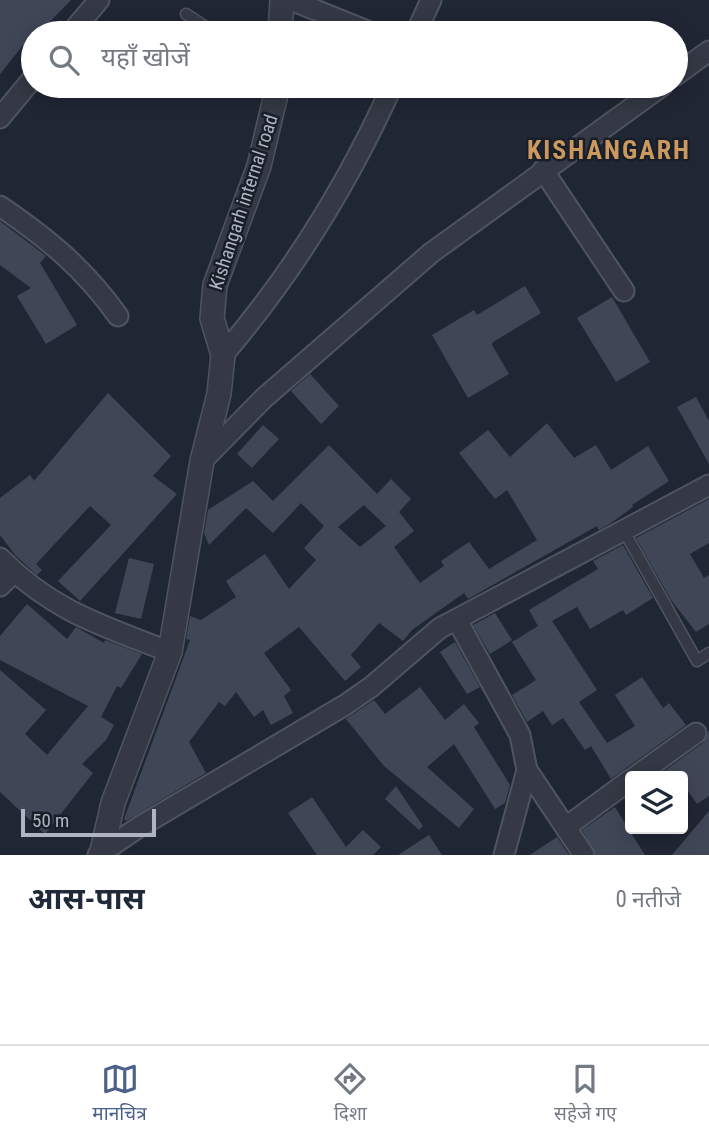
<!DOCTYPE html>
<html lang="hi">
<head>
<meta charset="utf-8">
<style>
  :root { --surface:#fff; --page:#f2f2f3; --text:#1f2937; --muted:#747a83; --line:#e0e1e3; --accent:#4c618a }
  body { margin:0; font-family:"Roboto Condensed","Noto Sans Devanagari",sans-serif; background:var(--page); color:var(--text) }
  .controls { position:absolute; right:21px; bottom:21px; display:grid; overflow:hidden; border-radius:7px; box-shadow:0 4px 18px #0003 }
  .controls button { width:63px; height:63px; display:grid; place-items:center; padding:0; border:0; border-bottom:2px solid var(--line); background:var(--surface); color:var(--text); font:35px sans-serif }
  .scale { position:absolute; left:21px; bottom:18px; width:135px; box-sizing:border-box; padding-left:7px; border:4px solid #aeb4c2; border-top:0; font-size:19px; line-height:24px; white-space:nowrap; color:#aeb4c2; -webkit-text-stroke:5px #191f29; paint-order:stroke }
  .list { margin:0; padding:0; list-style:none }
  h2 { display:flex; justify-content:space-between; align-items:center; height:91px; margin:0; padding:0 28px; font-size:30px }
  h2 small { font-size:23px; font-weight:400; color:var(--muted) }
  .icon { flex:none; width:38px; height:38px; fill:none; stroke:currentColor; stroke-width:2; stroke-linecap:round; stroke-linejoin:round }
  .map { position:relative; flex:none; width:709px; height:855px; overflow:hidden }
  .search { position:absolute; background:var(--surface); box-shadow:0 4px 18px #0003; left:21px; right:21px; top:21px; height:77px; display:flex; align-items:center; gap:18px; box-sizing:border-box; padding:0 24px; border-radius:38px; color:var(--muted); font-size:26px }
  .sheet { height:189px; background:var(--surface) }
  nav { display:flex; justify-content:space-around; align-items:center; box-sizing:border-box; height:98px; border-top:2px solid var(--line); background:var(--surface); font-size:19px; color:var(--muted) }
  nav a { display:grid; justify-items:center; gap:4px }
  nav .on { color:var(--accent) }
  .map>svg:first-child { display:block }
  .building { fill:#3f4757; fill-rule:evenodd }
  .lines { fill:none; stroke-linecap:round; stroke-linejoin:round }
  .service-casing { stroke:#4e5460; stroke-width:13 }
  .minor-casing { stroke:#4e5460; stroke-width:23 }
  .tertiary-casing { stroke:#4e5460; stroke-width:26 }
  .service { stroke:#343945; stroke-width:10 }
  .minor { stroke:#343945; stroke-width:19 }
  .tertiary { stroke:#343945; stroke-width:23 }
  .labels { text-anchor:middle; stroke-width:5; stroke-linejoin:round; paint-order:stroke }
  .street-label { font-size:19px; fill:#aeb4c2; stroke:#191f29 }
  .district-label { font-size:26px; font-weight:bold; letter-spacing:2px; fill:#cb985f; stroke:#191f29 }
</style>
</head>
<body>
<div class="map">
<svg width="709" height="855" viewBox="0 0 709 855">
  <rect width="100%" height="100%" fill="#202734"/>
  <g class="building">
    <path d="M0,0H71L39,33H33L0,74Z"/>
    <path d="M0,221L46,256L40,263L77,325L46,344L17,296L31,288L0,265Z"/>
    <path d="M525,286L541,313L493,342L492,345L509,374L468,398L432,335L474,310L477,315Z"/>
    <path d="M612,297L650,362L616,382L577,318Z"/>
    <path d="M310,374L339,406L321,424L291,391Z"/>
    <path d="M108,393L171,456L153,476L177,494L80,601L58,581L111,525L90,506L36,564L42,570L37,575L16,556L0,535V498L30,475L34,481Z"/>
    <path d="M696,397L709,421V464L677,407Z"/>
    <path d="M547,423L574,458L596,445L611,470L648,446L669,481L632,505L633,507L611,523L599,530L597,526L468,599L464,593L412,630L403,641L379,623L351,655L361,667L345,681L299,627L264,653L291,690L284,696L293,713L271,725L263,710L254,717L236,692L225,706L219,702L189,742L206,773L126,821L124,819L190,640L186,639L190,616L201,620L236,597L226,581L265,554L289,589L316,560L304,548L324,526L301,503L273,533L246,508L209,545L204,533L208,510L253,481L273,501L329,445L377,494L391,479L411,499L399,512L414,531L394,547L420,583L444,566L441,561L469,542L489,569L537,540L507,490L495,499L459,453L488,430L510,457ZM364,505L386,526L360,547L338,527Z"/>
    <path d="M263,425L279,439L252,468L237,454Z"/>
    <path d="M709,499V543L690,554L704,578L709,575V624L696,632L671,600L636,538Z"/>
    <path d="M623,545L653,598L626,615L623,610L590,629L577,607L552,621L597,690L579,702L607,743L635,726L615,695L642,677L663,708L669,703L686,725L611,779L591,746L585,750L563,718L552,725L543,711L527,722L512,695L536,680L512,642L538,626L529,610L598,569L593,561Z"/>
    <path d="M129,558L154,564L141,619L115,613Z"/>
    <path d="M27,604L67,639L76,627L104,643L105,640L142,654L121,688L117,686L101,717L114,725L106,740L82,764L93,773L45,834L0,792V670L46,710L25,734L47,755L88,706L0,660V636Z"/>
    <path d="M495,613L512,640L490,654L473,625Z"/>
    <path d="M455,642L480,687L467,694L440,652Z"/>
    <path d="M420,687L445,720L464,704L479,723L474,727L510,785L505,803L495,809L454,744L427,767L474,809L459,828L384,766L346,719L374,700L385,714Z"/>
    <path d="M709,730V796L697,804L683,784V776H657L703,743Z"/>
    <path d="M396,786L423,826L419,830L385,799Z"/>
    <path d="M312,797L346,847L363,830L381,847L373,855H317L288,813Z"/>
    <path d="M615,807L636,841L645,855H596L582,830Z"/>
    <path d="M709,811V855H672Z"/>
    <path d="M429,835L442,855H398Z"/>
    <path d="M557,837L569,855H530Z"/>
  </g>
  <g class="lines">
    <defs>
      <g id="service">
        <path d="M186,14L215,33"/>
        <path d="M624,531L697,661L709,653"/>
      </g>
      <g id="minor">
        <path d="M291,0L372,33"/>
        <path d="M71,33L99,0"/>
        <path d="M416,33L431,0"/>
        <path d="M676,75L709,51"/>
        <path d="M0,118L33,78"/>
        <path d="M543,170L624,291"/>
        <path d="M0,206C48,239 84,268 118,316"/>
        <path d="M223,355C293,273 348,184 392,86"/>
        <path d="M202,461L264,398L431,253L662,86"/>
        <path d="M0,558C52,611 103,626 170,652"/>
        <path d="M0,586L14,572"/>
        <path d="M457,620L520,735L527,770L584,855"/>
        <path d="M636,776L696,733"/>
        <path d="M566,827L630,780"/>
        <path d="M98,855L139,827L345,705L371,687L440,628L709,485"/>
        <path d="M504,855L527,770"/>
      </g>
      <g id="tertiary">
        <path d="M280,33L282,0"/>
        <path d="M102,851L113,803L170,652L202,461L219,394L223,355L212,318L215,285L259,166L278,86"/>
      </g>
    </defs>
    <use href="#service" class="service-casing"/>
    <use href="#minor" class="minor-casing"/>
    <use href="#tertiary" class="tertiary-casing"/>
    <use href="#service" class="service"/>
    <use href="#minor" class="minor"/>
    <use href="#tertiary" class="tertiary"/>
  </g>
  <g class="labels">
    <g class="street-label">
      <text transform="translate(243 202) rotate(-72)" y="7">Kishangarh internal road</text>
    </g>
    <g class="district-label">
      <text x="609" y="159">KISHANGARH</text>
    </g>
  </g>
</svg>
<div class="controls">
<button><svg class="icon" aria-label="layers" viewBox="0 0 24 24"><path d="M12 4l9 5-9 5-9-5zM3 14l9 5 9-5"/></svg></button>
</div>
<div class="scale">50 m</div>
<div class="search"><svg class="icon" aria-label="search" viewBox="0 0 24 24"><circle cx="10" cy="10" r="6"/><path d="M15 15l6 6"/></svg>यहाँ खोजें</div>
</div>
<section class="sheet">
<h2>आस-पास<small>0 नतीजे</small></h2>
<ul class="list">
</ul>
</section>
<nav>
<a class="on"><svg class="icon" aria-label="map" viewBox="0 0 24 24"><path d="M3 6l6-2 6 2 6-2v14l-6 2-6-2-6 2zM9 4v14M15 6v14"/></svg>मानचित्र</a>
<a><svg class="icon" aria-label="directions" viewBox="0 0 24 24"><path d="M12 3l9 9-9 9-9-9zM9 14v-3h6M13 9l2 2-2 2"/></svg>दिशा</a>
<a><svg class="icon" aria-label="saved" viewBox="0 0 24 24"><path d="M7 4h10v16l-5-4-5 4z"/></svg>सहेजे गए</a>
</nav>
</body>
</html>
